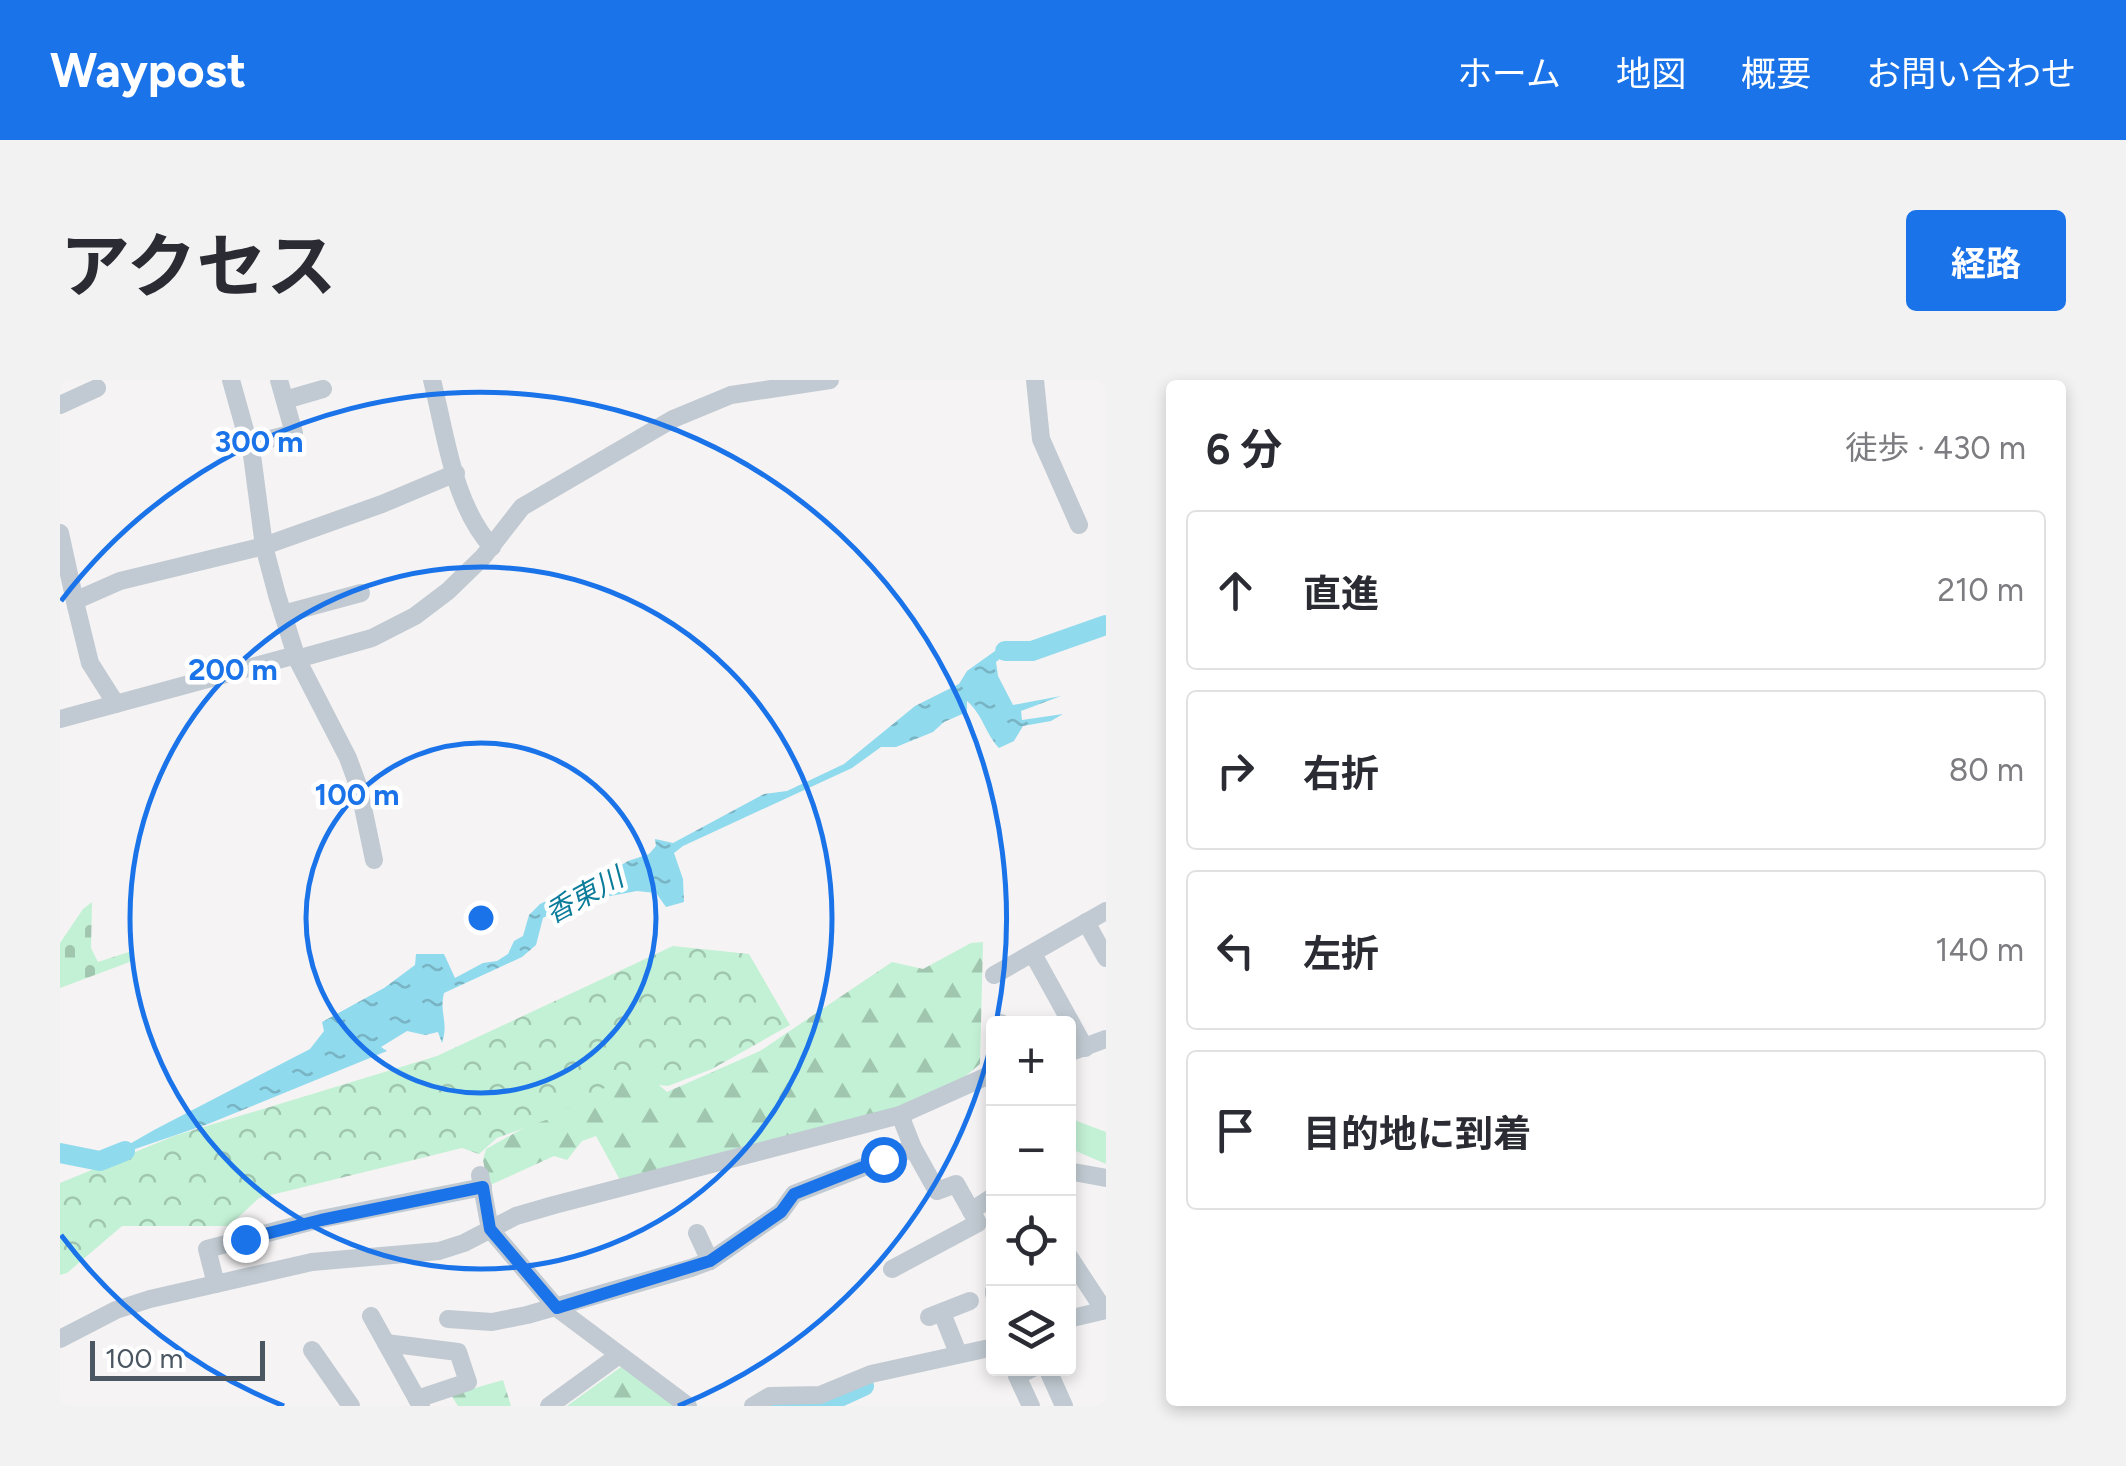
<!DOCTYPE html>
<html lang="ja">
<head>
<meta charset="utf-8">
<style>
  :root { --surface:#fff; --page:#f2f2f3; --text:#2b2b33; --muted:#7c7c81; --line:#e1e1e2; --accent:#1a73e8 }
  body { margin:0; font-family:Figtree,"Noto Sans JP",sans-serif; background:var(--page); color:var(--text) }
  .controls { position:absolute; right:30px; bottom:30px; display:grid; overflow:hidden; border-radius:10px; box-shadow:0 5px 15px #0003 }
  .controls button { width:90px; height:90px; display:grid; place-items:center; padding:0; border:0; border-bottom:2px solid var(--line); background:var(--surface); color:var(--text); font:50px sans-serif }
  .scale { position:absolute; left:30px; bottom:25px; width:175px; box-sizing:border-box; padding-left:10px; border:5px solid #4a5661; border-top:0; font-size:28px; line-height:35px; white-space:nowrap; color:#4a5661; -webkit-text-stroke:8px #fff; paint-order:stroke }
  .stop { position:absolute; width:30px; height:30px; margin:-22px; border:8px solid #1a73e8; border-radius:50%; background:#fff }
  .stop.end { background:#1a73e8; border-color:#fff; box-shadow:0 2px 10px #0008 }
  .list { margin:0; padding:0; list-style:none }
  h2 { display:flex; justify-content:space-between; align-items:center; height:130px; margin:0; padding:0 40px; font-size:42px }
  h2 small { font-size:32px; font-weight:400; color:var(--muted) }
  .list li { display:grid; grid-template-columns:65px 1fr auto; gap:30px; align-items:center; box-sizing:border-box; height:160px; margin:0 20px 20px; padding:0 20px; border:2px solid var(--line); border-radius:10px }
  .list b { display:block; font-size:38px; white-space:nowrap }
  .list em { font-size:32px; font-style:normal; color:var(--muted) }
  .icon { flex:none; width:55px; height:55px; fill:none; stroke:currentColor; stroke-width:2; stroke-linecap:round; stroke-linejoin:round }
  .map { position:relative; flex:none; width:1046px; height:1026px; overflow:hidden; border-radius:10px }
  header { display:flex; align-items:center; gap:60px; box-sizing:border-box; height:140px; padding:0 50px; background:var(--accent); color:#fff }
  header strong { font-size:48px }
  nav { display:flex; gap:55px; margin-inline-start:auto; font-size:35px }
  .intro { display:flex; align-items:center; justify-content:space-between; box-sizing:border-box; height:240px; padding:0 60px }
  h1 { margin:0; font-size:70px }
  .button { padding:25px 45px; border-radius:10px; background:var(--accent); color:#fff; font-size:35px; font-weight:700 }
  main { display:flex; gap:60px; padding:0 60px }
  aside { flex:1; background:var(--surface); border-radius:10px; box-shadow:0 5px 15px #0003 }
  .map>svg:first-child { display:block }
  .forest { fill:url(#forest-firs) }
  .cemetery { fill:url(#cemetery-stones) }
  .park { fill:url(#park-crowns) }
  .water { fill:url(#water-ripples) }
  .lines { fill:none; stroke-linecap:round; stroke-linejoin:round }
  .river { stroke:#90daee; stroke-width:20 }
  .minor { stroke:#c1cad2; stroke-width:18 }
  .route { stroke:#1a73e8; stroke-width:12 }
  .ring { fill:none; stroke:#1a73e8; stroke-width:5 }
  .labels { text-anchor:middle; stroke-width:9; stroke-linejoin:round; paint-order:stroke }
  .water-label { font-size:28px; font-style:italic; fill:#0c7c9b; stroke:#fff }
  .centre { fill:#1a73e8; stroke:#fff; stroke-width:5 }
  .ring-label { font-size:30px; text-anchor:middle; font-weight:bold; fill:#1a73e8; stroke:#fff; stroke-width:9; stroke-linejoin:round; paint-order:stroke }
</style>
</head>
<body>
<header>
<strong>Waypost</strong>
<nav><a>ホーム</a><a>地図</a><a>概要</a><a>お問い合わせ</a></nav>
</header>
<div class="intro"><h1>アクセス</h1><a class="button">経路</a></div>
<main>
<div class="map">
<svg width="1046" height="1026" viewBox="0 0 1046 1026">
  <defs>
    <pattern id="forest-firs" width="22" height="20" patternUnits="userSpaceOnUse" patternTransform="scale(2.5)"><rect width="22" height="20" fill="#c3f1d5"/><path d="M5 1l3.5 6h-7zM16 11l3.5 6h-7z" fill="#a0c6b0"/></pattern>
    <pattern id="cemetery-stones" width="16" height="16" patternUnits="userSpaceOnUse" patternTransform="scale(2.5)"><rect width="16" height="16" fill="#c3f1d5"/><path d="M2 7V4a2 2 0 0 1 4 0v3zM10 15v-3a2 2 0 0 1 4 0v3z" fill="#a0c6b0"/></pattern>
    <pattern id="park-crowns" width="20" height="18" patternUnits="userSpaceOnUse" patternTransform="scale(2.5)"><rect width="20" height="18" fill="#c3f1d5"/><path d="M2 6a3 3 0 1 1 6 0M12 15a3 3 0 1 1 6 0" fill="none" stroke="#a0c6b0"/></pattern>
    <pattern id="water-ripples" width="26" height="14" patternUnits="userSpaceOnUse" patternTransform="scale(2.5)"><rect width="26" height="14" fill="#90daee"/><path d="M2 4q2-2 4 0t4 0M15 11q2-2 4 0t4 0" fill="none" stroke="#78b4c4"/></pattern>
  </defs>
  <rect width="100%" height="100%" fill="#f5f3f3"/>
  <g class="forest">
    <path d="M923,562L920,684L897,703L855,724L560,800L536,756L522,761L507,780L494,776L428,806L423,780L426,769L555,697L586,694L607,712L700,671L832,582L863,589L911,563Z"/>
    <path d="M1009,738L1046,752V784L1009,768Z"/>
    <path d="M561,987L590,1004L614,1026H507Z"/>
    <path d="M443,1000L451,1026H398L391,1015Z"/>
  </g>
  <path class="cemetery" d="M32,522L31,568L38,582L72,571L75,580L0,608V563L23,529Z"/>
  <path class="park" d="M613,566L689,574L730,645L652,689L608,706L562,701L527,715L494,737L437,758L419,774L402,768L199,818L169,846H62L7,893L0,895V803L114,756L377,676Z"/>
  <path class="water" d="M957,265L972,271L963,275L949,272L936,282L938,296L953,325L1001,316L961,331L962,340L1003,334L991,341L963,346L954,361L939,368C925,353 923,335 907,321V332L884,342L873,352L836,367H821L792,388L623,466L614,473L623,499L624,522L606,527L596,513L577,511L534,519L508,532L492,533L483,538L476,565L462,577L384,613C379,633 389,642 382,663L378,652L365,655L347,651L321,667L327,671L148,744L40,781L94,750L250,669L264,651L262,642L324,608L355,585L356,574H384L395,598L423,583L437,581L448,574L454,561L463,556L469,535L480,524L519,505L530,504L568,481L589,474L596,466L595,459L613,463L704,414L727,411L784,384L855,326L899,304L907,291L935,271Z"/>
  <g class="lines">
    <g class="river">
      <path d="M945,271H972L1046,245"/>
      <path d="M0,773L40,781L65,771"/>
      <path d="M715,1026L773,1020L804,1006"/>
    </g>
    <g class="minor">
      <path d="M171,0L192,75L204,166L217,215L237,279L288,378L299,408L314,480"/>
      <path d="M372,0C386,55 393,124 432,167"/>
      <path d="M975,0L981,59L1019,145"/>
      <path d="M225,20L263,9"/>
      <path d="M0,25L37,8"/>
      <path d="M190,64L234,53L219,0"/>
      <path d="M0,153L16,226"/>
      <path d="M223,234L301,213"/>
      <path d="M237,279L312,258L355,236L388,211L423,177L462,127L613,39L671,15L770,0"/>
      <path d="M56,324L30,283L16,226L19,219L60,201L204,166L322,124L396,93"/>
      <path d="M0,339L236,275"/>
      <path d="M1026,542L1046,578"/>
      <path d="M973,574L1025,668"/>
      <path d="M934,595L1046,531"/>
      <path d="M941,643V644"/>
      <path d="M1008,673L1046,659"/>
      <path d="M1008,791L1046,798"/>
      <path d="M420,795L430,849L497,928L628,1026"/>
      <path d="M911,831L934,816"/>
      <path d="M637,853L650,881"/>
      <path d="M1008,875L1044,930"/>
      <path d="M832,889L918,843L896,804L877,811L853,768L840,735"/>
      <path d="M156,904L147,869L261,839L423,807"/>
      <path d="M934,911V914"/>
      <path d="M882,933L898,973"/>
      <path d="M311,936L361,1026"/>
      <path d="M869,937L910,921"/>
      <path d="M388,939L432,942L467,935L631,888L650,881L721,832L734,814L853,768"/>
      <path d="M1008,939L1046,930"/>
      <path d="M0,959L56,930L90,919L252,882L379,871L404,863L456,836L494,825L840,735L934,693"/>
      <path d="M326,963L398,972L408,1002L357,1019"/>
      <path d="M252,970L291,1026"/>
      <path d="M987,988L1004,1026"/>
      <path d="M489,1026L559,975"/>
      <path d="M693,1026L710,1016L760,1015L811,994L934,967"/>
      <path d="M971,1026L957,996L973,988"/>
    </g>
  </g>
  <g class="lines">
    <path class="route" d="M185,859L261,840L423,807L430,849L497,928L650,881L721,832L734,814L823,779"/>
  </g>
  <g class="ring">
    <circle cx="421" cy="538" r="175"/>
    <circle cx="421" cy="538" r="351"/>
    <path d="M932 661A526 526 0 0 1 618 1026M224 1026A526 526 0 0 1 1 855M1 221A526 526 0 0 1 936 643"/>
  </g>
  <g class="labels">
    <g class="water-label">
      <text transform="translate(524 515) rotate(-29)" y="10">香東川</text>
    </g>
  </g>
  <circle cx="421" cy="538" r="15" class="centre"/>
  <g class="ring-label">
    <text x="199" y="72">300 m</text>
    <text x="173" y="300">200 m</text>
    <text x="297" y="425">100 m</text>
  </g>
</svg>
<div class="controls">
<button>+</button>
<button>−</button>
<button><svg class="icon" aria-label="locate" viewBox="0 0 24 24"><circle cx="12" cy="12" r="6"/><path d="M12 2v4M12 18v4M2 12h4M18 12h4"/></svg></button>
<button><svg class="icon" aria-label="layers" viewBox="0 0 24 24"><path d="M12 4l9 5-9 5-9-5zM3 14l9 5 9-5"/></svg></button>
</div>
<div class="scale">100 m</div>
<div class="stop" style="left:823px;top:779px"></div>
<div class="stop end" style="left:185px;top:859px"></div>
</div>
<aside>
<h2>6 分<small>徒歩 · 430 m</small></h2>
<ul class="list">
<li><svg class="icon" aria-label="ahead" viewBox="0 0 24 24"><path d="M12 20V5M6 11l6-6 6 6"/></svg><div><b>直進</b></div><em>210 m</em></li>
<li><svg class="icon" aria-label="right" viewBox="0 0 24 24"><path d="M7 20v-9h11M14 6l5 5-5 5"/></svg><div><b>右折</b></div><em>80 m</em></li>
<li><svg class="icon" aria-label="left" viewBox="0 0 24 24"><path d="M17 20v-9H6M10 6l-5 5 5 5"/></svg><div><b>左折</b></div><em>140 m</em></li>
<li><svg class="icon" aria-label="arrive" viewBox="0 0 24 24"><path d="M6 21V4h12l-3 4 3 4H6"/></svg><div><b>目的地に到着</b></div></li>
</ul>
</aside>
</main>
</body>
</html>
